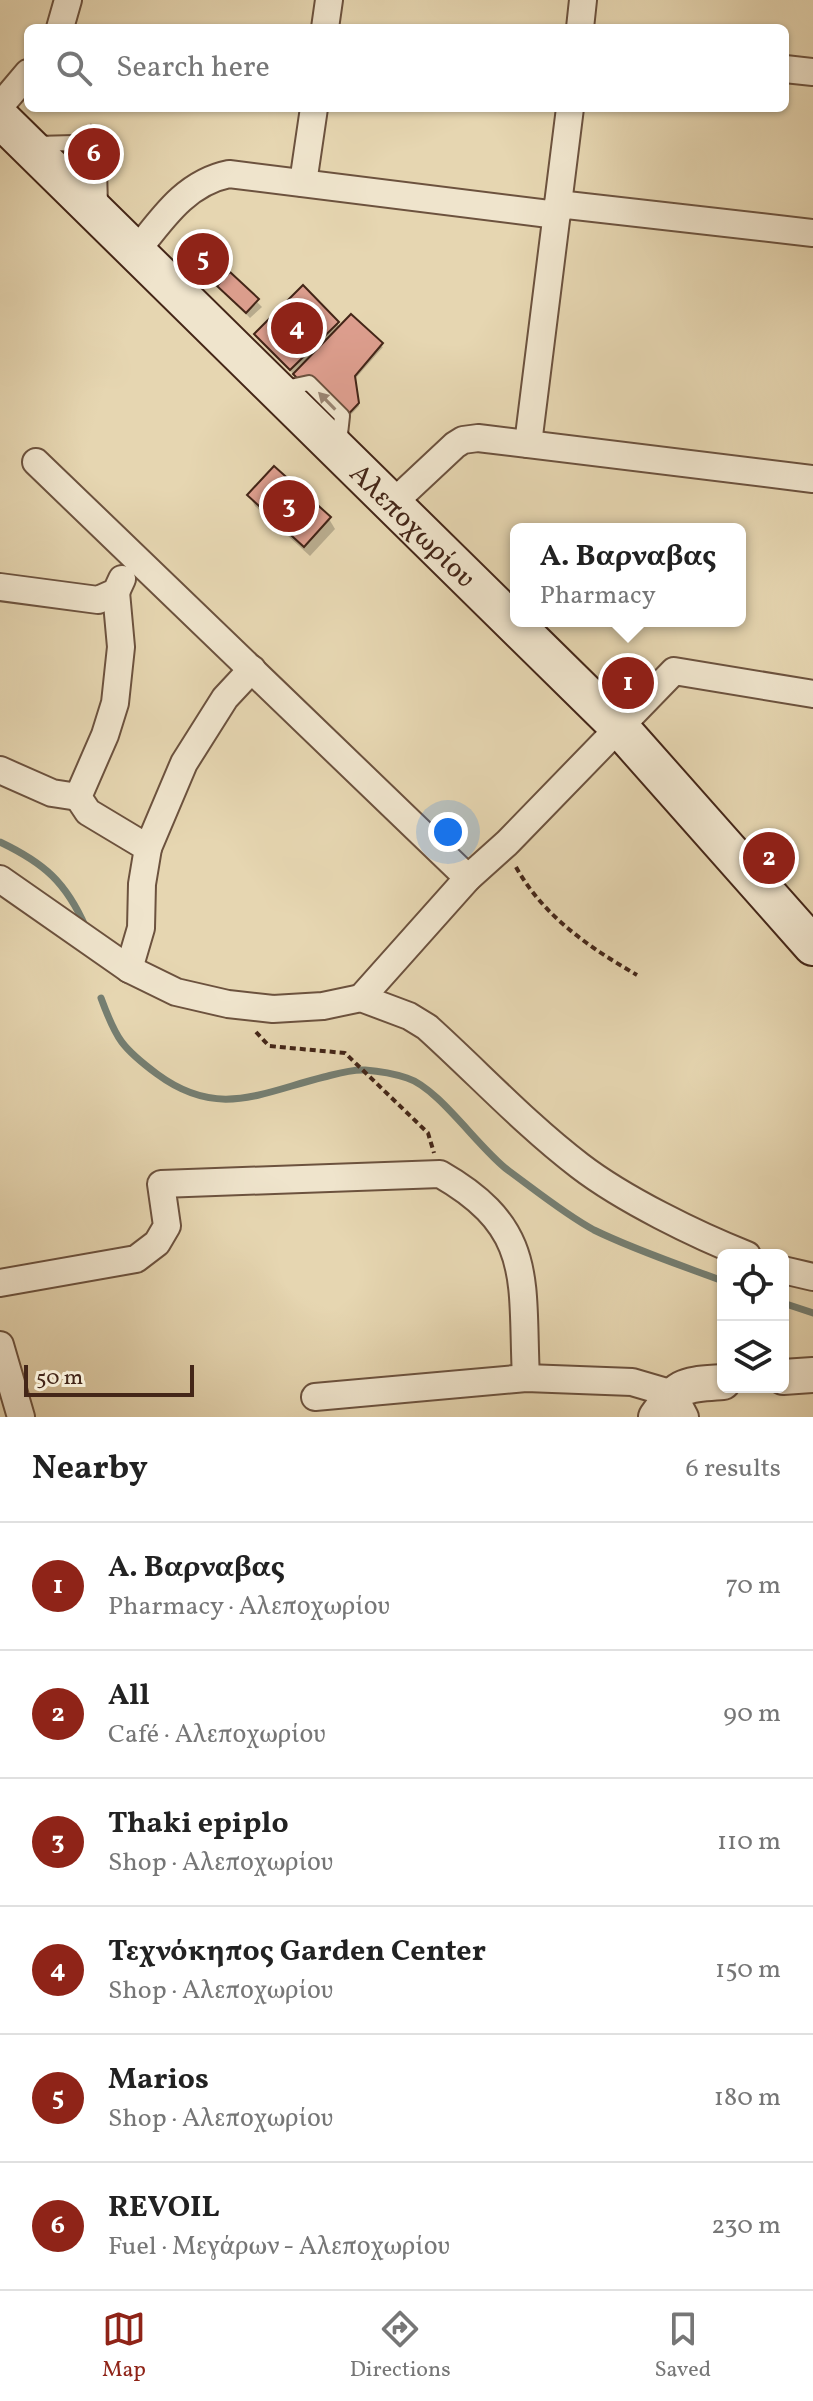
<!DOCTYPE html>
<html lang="en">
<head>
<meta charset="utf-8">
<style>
  :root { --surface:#fff; --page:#f2f2f2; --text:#222; --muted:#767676; --line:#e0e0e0; --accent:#8f2418 }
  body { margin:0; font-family:Vollkorn,serif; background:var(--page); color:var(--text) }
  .controls { position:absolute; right:24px; bottom:24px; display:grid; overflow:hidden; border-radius:12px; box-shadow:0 2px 6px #0004 }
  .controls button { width:72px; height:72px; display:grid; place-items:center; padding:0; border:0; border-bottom:2px solid var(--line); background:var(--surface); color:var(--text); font:40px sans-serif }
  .scale { position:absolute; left:24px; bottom:20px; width:170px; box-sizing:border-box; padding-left:8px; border:4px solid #442618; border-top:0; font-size:22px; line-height:28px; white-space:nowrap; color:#442618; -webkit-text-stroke:6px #efe4cc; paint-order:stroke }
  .you { position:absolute; left:448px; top:832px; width:28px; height:28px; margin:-20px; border:6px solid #fff; border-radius:50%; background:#1a73e8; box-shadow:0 0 0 12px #1a73e833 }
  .badge { display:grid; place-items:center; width:52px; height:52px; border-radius:50%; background:var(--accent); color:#fff; font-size:26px; font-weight:700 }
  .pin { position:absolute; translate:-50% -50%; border:4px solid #fff; box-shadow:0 2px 8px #0006 }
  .popup { position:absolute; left:510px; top:523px; width:236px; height:104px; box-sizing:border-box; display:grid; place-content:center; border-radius:12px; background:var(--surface); filter:drop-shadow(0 2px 6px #0005); font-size:26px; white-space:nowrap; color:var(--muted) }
  .popup b { font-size:30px; color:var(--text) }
  .popup::after { content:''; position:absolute; left:50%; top:100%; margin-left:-16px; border:16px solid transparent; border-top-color:var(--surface) }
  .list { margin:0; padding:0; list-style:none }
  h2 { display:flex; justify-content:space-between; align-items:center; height:104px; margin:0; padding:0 32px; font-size:34px }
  h2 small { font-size:26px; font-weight:400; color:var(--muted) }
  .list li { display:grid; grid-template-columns:52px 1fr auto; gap:24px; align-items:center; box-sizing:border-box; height:128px; padding:0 32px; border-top:2px solid var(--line) }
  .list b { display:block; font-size:30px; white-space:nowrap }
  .list p { margin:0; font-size:26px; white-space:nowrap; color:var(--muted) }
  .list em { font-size:26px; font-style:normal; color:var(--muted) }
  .icon { flex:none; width:44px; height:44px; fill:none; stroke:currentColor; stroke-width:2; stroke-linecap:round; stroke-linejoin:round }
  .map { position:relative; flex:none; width:813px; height:1417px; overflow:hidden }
  .search { position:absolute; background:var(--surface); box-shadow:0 2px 6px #0004; left:24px; right:24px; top:24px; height:88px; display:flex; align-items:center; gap:20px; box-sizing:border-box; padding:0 28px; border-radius:12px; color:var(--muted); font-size:30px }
  .sheet { height:872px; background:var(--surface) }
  nav { display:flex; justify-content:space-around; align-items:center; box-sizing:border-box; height:112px; border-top:2px solid var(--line); background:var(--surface); font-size:22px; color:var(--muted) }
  nav a { display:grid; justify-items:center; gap:4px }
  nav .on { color:var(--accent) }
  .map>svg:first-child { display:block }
  .shadow { fill:#0003 }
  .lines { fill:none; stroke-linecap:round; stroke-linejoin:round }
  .stream { stroke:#757e71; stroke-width:7 }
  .building { fill:#dd9e8e; stroke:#442618; stroke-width:2 }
  .service-casing { stroke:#6c523e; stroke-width:18 }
  .minor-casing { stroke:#6c523e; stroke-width:30 }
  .tertiary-casing { stroke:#6c523e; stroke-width:38 }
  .secondary-casing { stroke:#442618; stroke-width:42 }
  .path { stroke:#442618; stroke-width:4; stroke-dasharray:6 4; stroke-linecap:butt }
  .service { stroke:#efe4cc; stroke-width:14 }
  .minor { stroke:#efe4cc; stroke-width:26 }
  .tertiary { stroke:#efe4cc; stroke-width:34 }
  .secondary { stroke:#efe4cc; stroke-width:38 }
  .oneway { fill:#9a8572 }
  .labels { text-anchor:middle; stroke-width:6; stroke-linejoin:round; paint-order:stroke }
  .street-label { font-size:28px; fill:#442618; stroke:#efe4cc }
</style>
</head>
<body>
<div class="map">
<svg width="813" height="1417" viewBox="0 0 813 1417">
  <rect width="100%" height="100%" fill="#e6d6b1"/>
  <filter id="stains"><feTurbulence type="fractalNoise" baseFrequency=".0025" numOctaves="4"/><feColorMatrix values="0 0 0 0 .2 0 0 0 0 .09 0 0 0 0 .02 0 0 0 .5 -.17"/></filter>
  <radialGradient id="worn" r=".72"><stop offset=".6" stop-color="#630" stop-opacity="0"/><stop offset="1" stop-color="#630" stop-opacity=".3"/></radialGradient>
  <g class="shadow">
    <path d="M91,128L112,149L94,167Z"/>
    <path d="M230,275L262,307L250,318L219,286Z"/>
    <path d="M337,323L340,328L383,347L355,379L359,406L343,423L263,344L257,334Z"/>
    <path d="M249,495L329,519L335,529L310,556L255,506Z"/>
  </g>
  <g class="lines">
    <g class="stream">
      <path d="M0,842C44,863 66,882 86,928"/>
      <path d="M101,998C116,1039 122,1048 157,1074C218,1119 260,1093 324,1077C336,1074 352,1069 365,1070C378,1071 395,1074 407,1078C439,1088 479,1149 509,1171C535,1190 566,1215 594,1230C635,1250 680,1265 723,1281"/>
      <path d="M783,1303L813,1313"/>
    </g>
  </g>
  <g class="building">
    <path d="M91,125L112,145L92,166L71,146Z"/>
    <path d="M193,239L222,269L212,278L184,248Z"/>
    <path d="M230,272L259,299L246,313L217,286Z"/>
    <path d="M303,285L339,322L290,370L254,334Z"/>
    <path d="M351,314L383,343L355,376L359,403L341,422L293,374Z"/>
    <path d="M274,466L331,517L304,547L247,495Z"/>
  </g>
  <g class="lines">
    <defs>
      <g id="service">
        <path d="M36,144L74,143L99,169L100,206"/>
        <path d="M281,389L309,383L342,416L339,443"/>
      </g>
      <g id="minor">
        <path d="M60,28L68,0"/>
        <path d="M325,28L329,0"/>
        <path d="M580,28L583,0"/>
        <path d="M785,69L813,72"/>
        <path d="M0,106L28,73"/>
        <path d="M303,183L314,108"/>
        <path d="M558,204L813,233"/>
        <path d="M135,253C162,219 185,183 229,174L557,215"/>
        <path d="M528,444L570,108"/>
        <path d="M36,462L468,878"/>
        <path d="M392,504L455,445L463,440L478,438L813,479"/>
        <path d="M0,587L98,600L116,592L122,579"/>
        <path d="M116,592L121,647L115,703L105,735L78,797L88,812L148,848L142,884L141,928L129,969"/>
        <path d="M0,770L52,793L78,797"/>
        <path d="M148,848L184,763L225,698L252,669"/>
        <path d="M0,879L129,969L176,992L228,1004L273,1009L323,1006L361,998L409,1016L427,1027C478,1073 525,1124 580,1166C623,1199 696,1235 747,1255"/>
        <path d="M361,998L468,878L507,843L674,671L813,694"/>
        <path d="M783,1270L813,1277"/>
        <path d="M0,1283L136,1259L157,1243L167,1226L161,1184L440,1174C536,1229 521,1281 526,1378"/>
        <path d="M0,1345L21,1417"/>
        <path d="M315,1397L526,1378L632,1382L673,1394L685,1417"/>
      </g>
      <g id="tertiary">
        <path d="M783,1377L813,1375"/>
        <path d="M656,1417C680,1383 683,1385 723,1382"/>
      </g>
      <g id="secondary">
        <path id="s1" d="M0,118L619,727L813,946"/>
      </g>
    </defs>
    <use href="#service" class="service-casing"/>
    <use href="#minor" class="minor-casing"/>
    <use href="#tertiary" class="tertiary-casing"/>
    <use href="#secondary" class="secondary-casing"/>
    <g class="path">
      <path d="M516,867C543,916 590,948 637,975"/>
      <path d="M256,1032L269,1046L345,1053L428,1133L434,1153"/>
    </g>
    <use href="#service" class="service"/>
    <use href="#minor" class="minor"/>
    <use href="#tertiary" class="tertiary"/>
    <use href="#secondary" class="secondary"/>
  </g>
  <defs><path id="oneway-solid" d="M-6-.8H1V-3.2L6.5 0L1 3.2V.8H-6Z" transform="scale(2)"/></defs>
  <use class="oneway" href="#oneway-solid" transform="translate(327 401) rotate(-134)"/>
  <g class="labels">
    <g class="street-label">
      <text dy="10" stroke="none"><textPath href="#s1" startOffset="580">Αλεποχωρίου</textPath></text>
    </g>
  </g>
  <rect width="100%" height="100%" filter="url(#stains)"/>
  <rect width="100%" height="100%" fill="url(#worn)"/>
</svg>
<div class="controls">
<button><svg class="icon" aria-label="locate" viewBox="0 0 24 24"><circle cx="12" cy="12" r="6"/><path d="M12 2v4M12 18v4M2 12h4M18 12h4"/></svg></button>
<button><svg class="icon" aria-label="layers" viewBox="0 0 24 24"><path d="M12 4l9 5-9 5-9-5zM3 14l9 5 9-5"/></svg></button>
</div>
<div class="scale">50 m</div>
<div class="you"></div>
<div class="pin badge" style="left:628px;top:683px">1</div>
<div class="popup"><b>Α. Βαρναβας</b>Pharmacy</div>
<div class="pin badge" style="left:769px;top:858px">2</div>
<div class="pin badge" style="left:289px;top:506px">3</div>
<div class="pin badge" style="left:297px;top:328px">4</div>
<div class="pin badge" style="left:203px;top:259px">5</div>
<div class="pin badge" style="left:94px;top:154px">6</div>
<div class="search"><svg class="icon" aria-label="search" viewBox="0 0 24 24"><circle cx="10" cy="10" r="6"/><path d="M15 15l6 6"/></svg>Search here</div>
</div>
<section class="sheet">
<h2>Nearby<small>6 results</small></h2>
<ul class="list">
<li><span class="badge">1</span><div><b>Α. Βαρναβας</b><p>Pharmacy · Αλεποχωρίου</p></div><em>70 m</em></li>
<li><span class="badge">2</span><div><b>All</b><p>Café · Αλεποχωρίου</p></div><em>90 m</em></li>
<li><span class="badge">3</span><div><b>Thaki epiplo</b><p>Shop · Αλεποχωρίου</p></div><em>110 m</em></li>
<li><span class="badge">4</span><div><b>Τεχνόκηπος Garden Center</b><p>Shop · Αλεποχωρίου</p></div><em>150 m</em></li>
<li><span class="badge">5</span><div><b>Marios</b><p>Shop · Αλεποχωρίου</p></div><em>180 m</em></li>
<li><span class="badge">6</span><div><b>REVOIL</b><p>Fuel · Μεγάρων - Αλεποχωρίου</p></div><em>230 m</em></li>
</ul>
</section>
<nav>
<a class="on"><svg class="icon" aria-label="map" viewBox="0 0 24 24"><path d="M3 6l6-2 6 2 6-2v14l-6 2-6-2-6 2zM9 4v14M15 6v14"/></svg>Map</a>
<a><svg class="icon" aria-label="directions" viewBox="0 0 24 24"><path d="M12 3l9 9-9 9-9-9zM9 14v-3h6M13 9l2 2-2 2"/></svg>Directions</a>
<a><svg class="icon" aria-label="saved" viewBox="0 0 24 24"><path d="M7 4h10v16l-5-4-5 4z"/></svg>Saved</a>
</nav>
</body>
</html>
